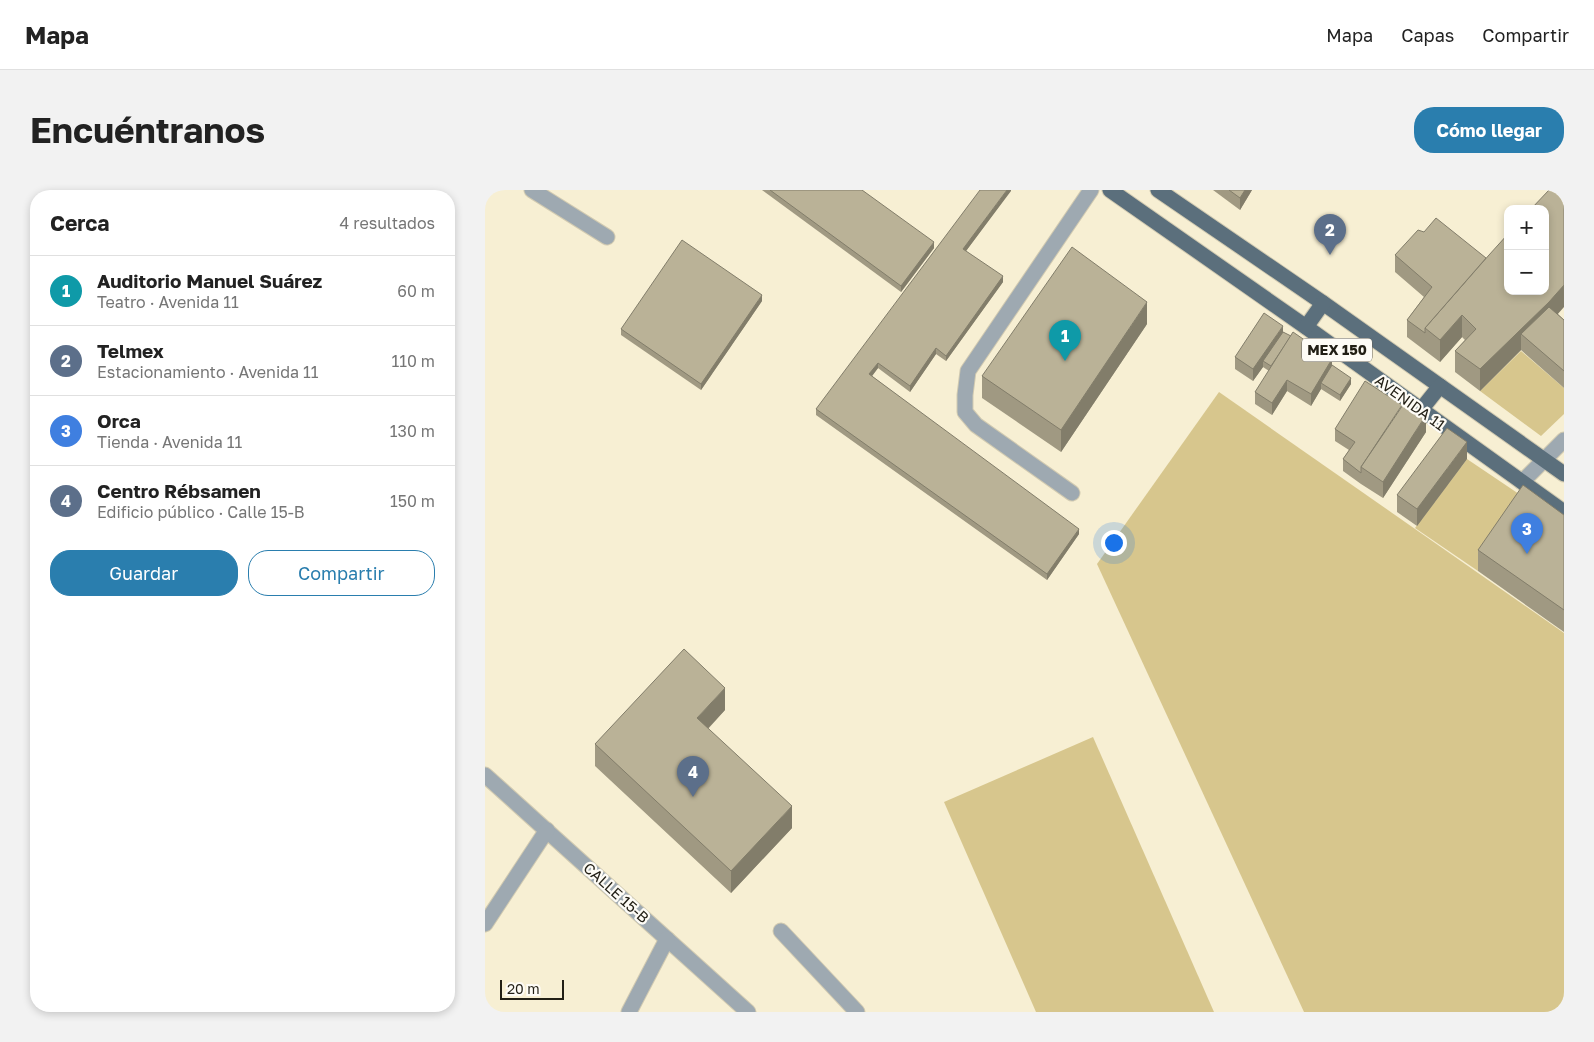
<!DOCTYPE html>
<html lang="es">
<head>
<meta charset="utf-8">
<style>
  :root { --surface:#fff; --page:#f2f2f2; --text:#222; --muted:#767676; --line:#e0e0e0; --accent:#2a7eae }
  body { margin:0; font-family:"Golos Text",sans-serif; background:var(--page); color:var(--text) }
  .controls { position:absolute; right:15px; top:15px; display:grid; overflow:hidden; border-radius:10px; box-shadow:0 2px 8px #0003 }
  .controls button { width:45px; height:45px; display:grid; place-items:center; padding:0; border:0; border-bottom:1px solid var(--line); background:var(--surface); color:var(--text); font:25px sans-serif }
  .scale { position:absolute; left:15px; bottom:12px; width:64px; box-sizing:border-box; padding-left:5px; border:2px solid #221f15; border-top:0; font-size:14px; line-height:18px; white-space:nowrap; color:#221f15; -webkit-text-stroke:4px #fefcf6; paint-order:stroke }
  .you { position:absolute; left:628px; top:352px; width:18px; height:18px; margin:-12px; border:4px solid #fff; border-radius:50%; background:#1a73e8; box-shadow:0 0 0 8px #1a73e833 }
  .badge { display:grid; place-items:center; width:32px; height:32px; border-radius:50%; background:var(--accent); color:#fff; font-size:16px; font-weight:700 }
  .pin { position:absolute; translate:-50% -41px; filter:drop-shadow(0 1px 2px #0008) }
  .pin::after { content:''; position:absolute; top:26px; width:18px; height:15px; background:inherit; clip-path:polygon(0 0,100% 0,50% 100%) }
  .list { margin:0; padding:0; list-style:none }
  h2 { display:flex; justify-content:space-between; align-items:center; height:65px; margin:0; padding:0 20px; font-size:21px }
  h2 small { font-size:16px; font-weight:400; color:var(--muted) }
  .list li { display:grid; grid-template-columns:32px 1fr auto; gap:15px; align-items:center; box-sizing:border-box; height:70px; padding:0 20px; border-top:1px solid var(--line) }
  .list b { display:block; font-size:19px; white-space:nowrap }
  .list p { margin:0; font-size:16px; white-space:nowrap; color:var(--muted) }
  .list em { font-size:16px; font-style:normal; color:var(--muted) }
  .actions { display:flex; gap:10px; padding:15px 20px }
  .actions a { flex:1; padding:11px 0; border:1px solid var(--accent); border-radius:20px; text-align:center; font-size:18px; color:var(--accent) }
  .actions .main { background:var(--accent); color:#fff }
  .map { position:relative; flex:none; width:1079px; height:822px; overflow:hidden; border-radius:20px }
  header { display:flex; align-items:center; gap:30px; box-sizing:border-box; height:70px; padding:0 25px; background:var(--surface); border-bottom:1px solid var(--line) }
  header strong { font-size:24px }
  nav { display:flex; gap:28px; margin-inline-start:auto; font-size:18px }
  .intro { display:flex; align-items:center; justify-content:space-between; box-sizing:border-box; height:120px; padding:0 30px }
  h1 { margin:0; font-size:35px }
  .button { padding:12px 22px; border-radius:20px; background:var(--accent); color:#fff; font-size:18px; font-weight:700 }
  main { display:flex; gap:30px; padding:0 30px }
  aside { flex:1; background:var(--surface); border-radius:20px; box-shadow:0 2px 8px #0003 }
  .map>svg:first-child { display:block }
  .green { fill:#d7c68d }
  .lines { fill:none; stroke-linecap:round; stroke-linejoin:round }
  .minor-casing { stroke:#d1cab1; stroke-width:17 }
  .major-casing { stroke:#d1cab1; stroke-width:17 }
  .minor { stroke:#9ea9b1; stroke-width:15 }
  .major { stroke:#5b6f7c; stroke-width:15 }
  .wall { fill:#a09982 }
  .shaded-wall { fill:#827d6a }
  .building { fill:#bab297; stroke:#827d6a }
  .labels { text-anchor:middle; stroke-width:4.5; stroke-linejoin:round; paint-order:stroke }
  .shield { fill:#fefcf6; stroke:#646158; stroke-width:1 }
  .shield-label { font-size:14px; font-weight:bold; fill:#221f15 }
  .street-label { font-size:15px; fill:#221f15; stroke:#fefcf6 }
</style>
</head>
<body>
<header>
<strong>Mapa</strong>
<nav><a>Mapa</a><a>Capas</a><a>Compartir</a></nav>
</header>
<div class="intro"><h1>Encuéntranos</h1><a class="button">Cómo llegar</a></div>
<main>
<aside>
<h2>Cerca<small>4 resultados</small></h2>
<ul class="list">
<li><span class="badge" style="background:#0f9aa8">1</span><div><b>Auditorio Manuel Suárez</b><p>Teatro · Avenida 11</p></div><em>60 m</em></li>
<li><span class="badge" style="background:#5c6f8a">2</span><div><b>Telmex</b><p>Estacionamiento · Avenida 11</p></div><em>110 m</em></li>
<li><span class="badge" style="background:#3f7fe0">3</span><div><b>Orca</b><p>Tienda · Avenida 11</p></div><em>130 m</em></li>
<li><span class="badge" style="background:#5c6f8a">4</span><div><b>Centro Rébsamen</b><p>Edificio público · Calle 15-B</p></div><em>150 m</em></li>
</ul>
<div class="actions"><a class="main">Guardar</a><a>Compartir</a></div>
</aside>
<div class="map">
<svg width="1079" height="822" viewBox="0 0 1079 822">
  <rect width="100%" height="100%" fill="#f7efd3"/>
  <g class="green">
    <path d="M1036,161L1079,198V224L1056,246L995,201Z"/>
    <path d="M734,202L1079,443V822H819L612,374Z"/>
    <path d="M982,269L1043,310L993,381L930,338Z"/>
    <path d="M608,547L729,822H551L459,612Z"/>
  </g>
  <g class="lines">
    <defs>
      <g id="minor">
        <path d="M47,0L122,47"/>
        <path d="M1037,292L1079,250"/>
        <path d="M587,303L491,235L480,222V205L483,181L606,0"/>
        <path d="M0,585L263,822"/>
        <path d="M0,734L62,640"/>
        <path d="M296,741L372,822"/>
        <path d="M144,822L182,749"/>
      </g>
      <g id="major">
        <path d="M625,0L821,137L1079,322"/>
        <path d="M673,0L838,113L1079,284"/>
        <path d="M821,137L838,113"/>
        <path d="M935,221L955,196"/>
      </g>
    </defs>
    <use href="#minor" class="minor-casing"/>
    <use href="#major" class="major-casing"/>
    <use href="#minor" class="minor"/>
    <use href="#major" class="major"/>
  </g>
  <g class="wall">
    <path d="M277,0H377L449,58L416,102Z"/>
    <path d="M526,0L481,61L518,92L461,171L451,164L425,202L393,178L387,186L594,344L562,390L331,225V219Z"/>
    <path d="M728,0H767L755,20Z"/>
    <path d="M910,65L1073,124L1079,130V198L1036,160L995,201L970,182V161L980,150L977,147L955,172L922,147V130L939,107L910,82Z"/>
    <path d="M277,111L216,200L136,145V139Z"/>
    <path d="M662,134L576,262L497,208V186Z"/>
    <path d="M798,142L847,175L866,194L855,211L836,199L826,216L802,201L787,225L770,214V202L784,181L778,177L768,191L750,179V167Z"/>
    <path d="M850,239L941,242L898,308L876,294L858,281V269L864,260L850,251Z"/>
    <path d="M982,269L932,336L912,322V305Z"/>
    <path d="M1079,325V442L993,381V360Z"/>
    <path d="M240,520L223,539L307,638L246,703L110,576V554Z"/>
  </g>
  <g class="shaded-wall">
    <path d="M522,0H526V1L478,65V59Z"/>
    <path d="M760,0H767L755,20V8Z"/>
    <path d="M449,52V58L416,102V96Z"/>
    <path d="M518,86V92L461,171V166Z"/>
    <path d="M1079,95V117L1064,134L1036,144V160L995,201V179Z"/>
    <path d="M277,105V111L216,200V194Z"/>
    <path d="M662,112V134L576,262V240Z"/>
    <path d="M977,125V147L955,172V150Z"/>
    <path d="M798,136V148L778,171V177L768,191V179Z"/>
    <path d="M451,158V164L425,202V196Z"/>
    <path d="M847,169V181L836,193V199L826,216V204Z"/>
    <path d="M393,173V178L384,190V184Z"/>
    <path d="M866,188V194L855,211V205Z"/>
    <path d="M802,190V201L787,225V213Z"/>
    <path d="M941,225V242L898,308V292Z"/>
    <path d="M982,252V269L932,336V319Z"/>
    <path d="M594,339V344L562,390V384Z"/>
    <path d="M240,498V520L212,550V528Z"/>
    <path d="M307,616V638L246,703V681Z"/>
  </g>
  <g class="building">
    <path d="M285,0H377L449,52L416,96Z"/>
    <path d="M495,0H522L478,59L518,86L461,166L451,158L425,196L393,173L384,184L594,339L562,384L331,219Z"/>
    <path d="M744,0H760L755,8Z"/>
    <path d="M1064,0H1079V95L1064,112L995,179L970,161L991,139L977,125L955,150L940,138L1004,65L1023,44V101H1060V19H1046Z"/>
    <path d="M951,28L1001,68L940,138V143L922,130L947,97L910,65L933,40L939,42Z"/>
    <path d="M197,50L277,105L216,194L136,139Z"/>
    <path d="M587,57L662,112L576,240L497,186Z"/>
    <path d="M1064,117L1079,130V181L1036,144Z"/>
    <path d="M779,123L798,136L768,179L750,167Z"/>
    <path d="M798,142L806,146L786,176L778,171Z"/>
    <path d="M808,142L847,169L826,204L802,190L787,213L770,202Z"/>
    <path d="M847,175L866,188L855,205L836,193Z"/>
    <path d="M880,191L917,215L876,277V283L858,269L870,252L850,239Z"/>
    <path d="M920,212L941,225L898,292L876,277Z"/>
    <path d="M962,238L982,252L932,319L912,305Z"/>
    <path d="M1038,295L1079,325V420L993,360Z"/>
    <path d="M199,459L240,498L212,528L307,616L246,681L110,554Z"/>
  </g>
  <g class="labels">
    <rect class="shield" x="817" y="148.5" width="70" height="23" rx="4"/>
    <g class="shield-label">
      <text x="852" y="165">MEX 150</text>
    </g>
    <g class="street-label">
      <text transform="translate(925 213) rotate(36)" y="5">AVENIDA 11</text>
      <text transform="translate(131 703) rotate(42)" y="5">CALLE 15-B</text>
    </g>
  </g>
</svg>
<div class="controls">
<button>+</button>
<button>−</button>
</div>
<div class="scale">20 m</div>
<div class="you"></div>
<div class="pin badge" style="left:580px;top:171px;background:#0f9aa8">1</div>
<div class="pin badge" style="left:845px;top:65px;background:#5c6f8a">2</div>
<div class="pin badge" style="left:1042px;top:364px;background:#3f7fe0">3</div>
<div class="pin badge" style="left:208px;top:607px;background:#5c6f8a">4</div>
</div>
</main>
</body>
</html>
